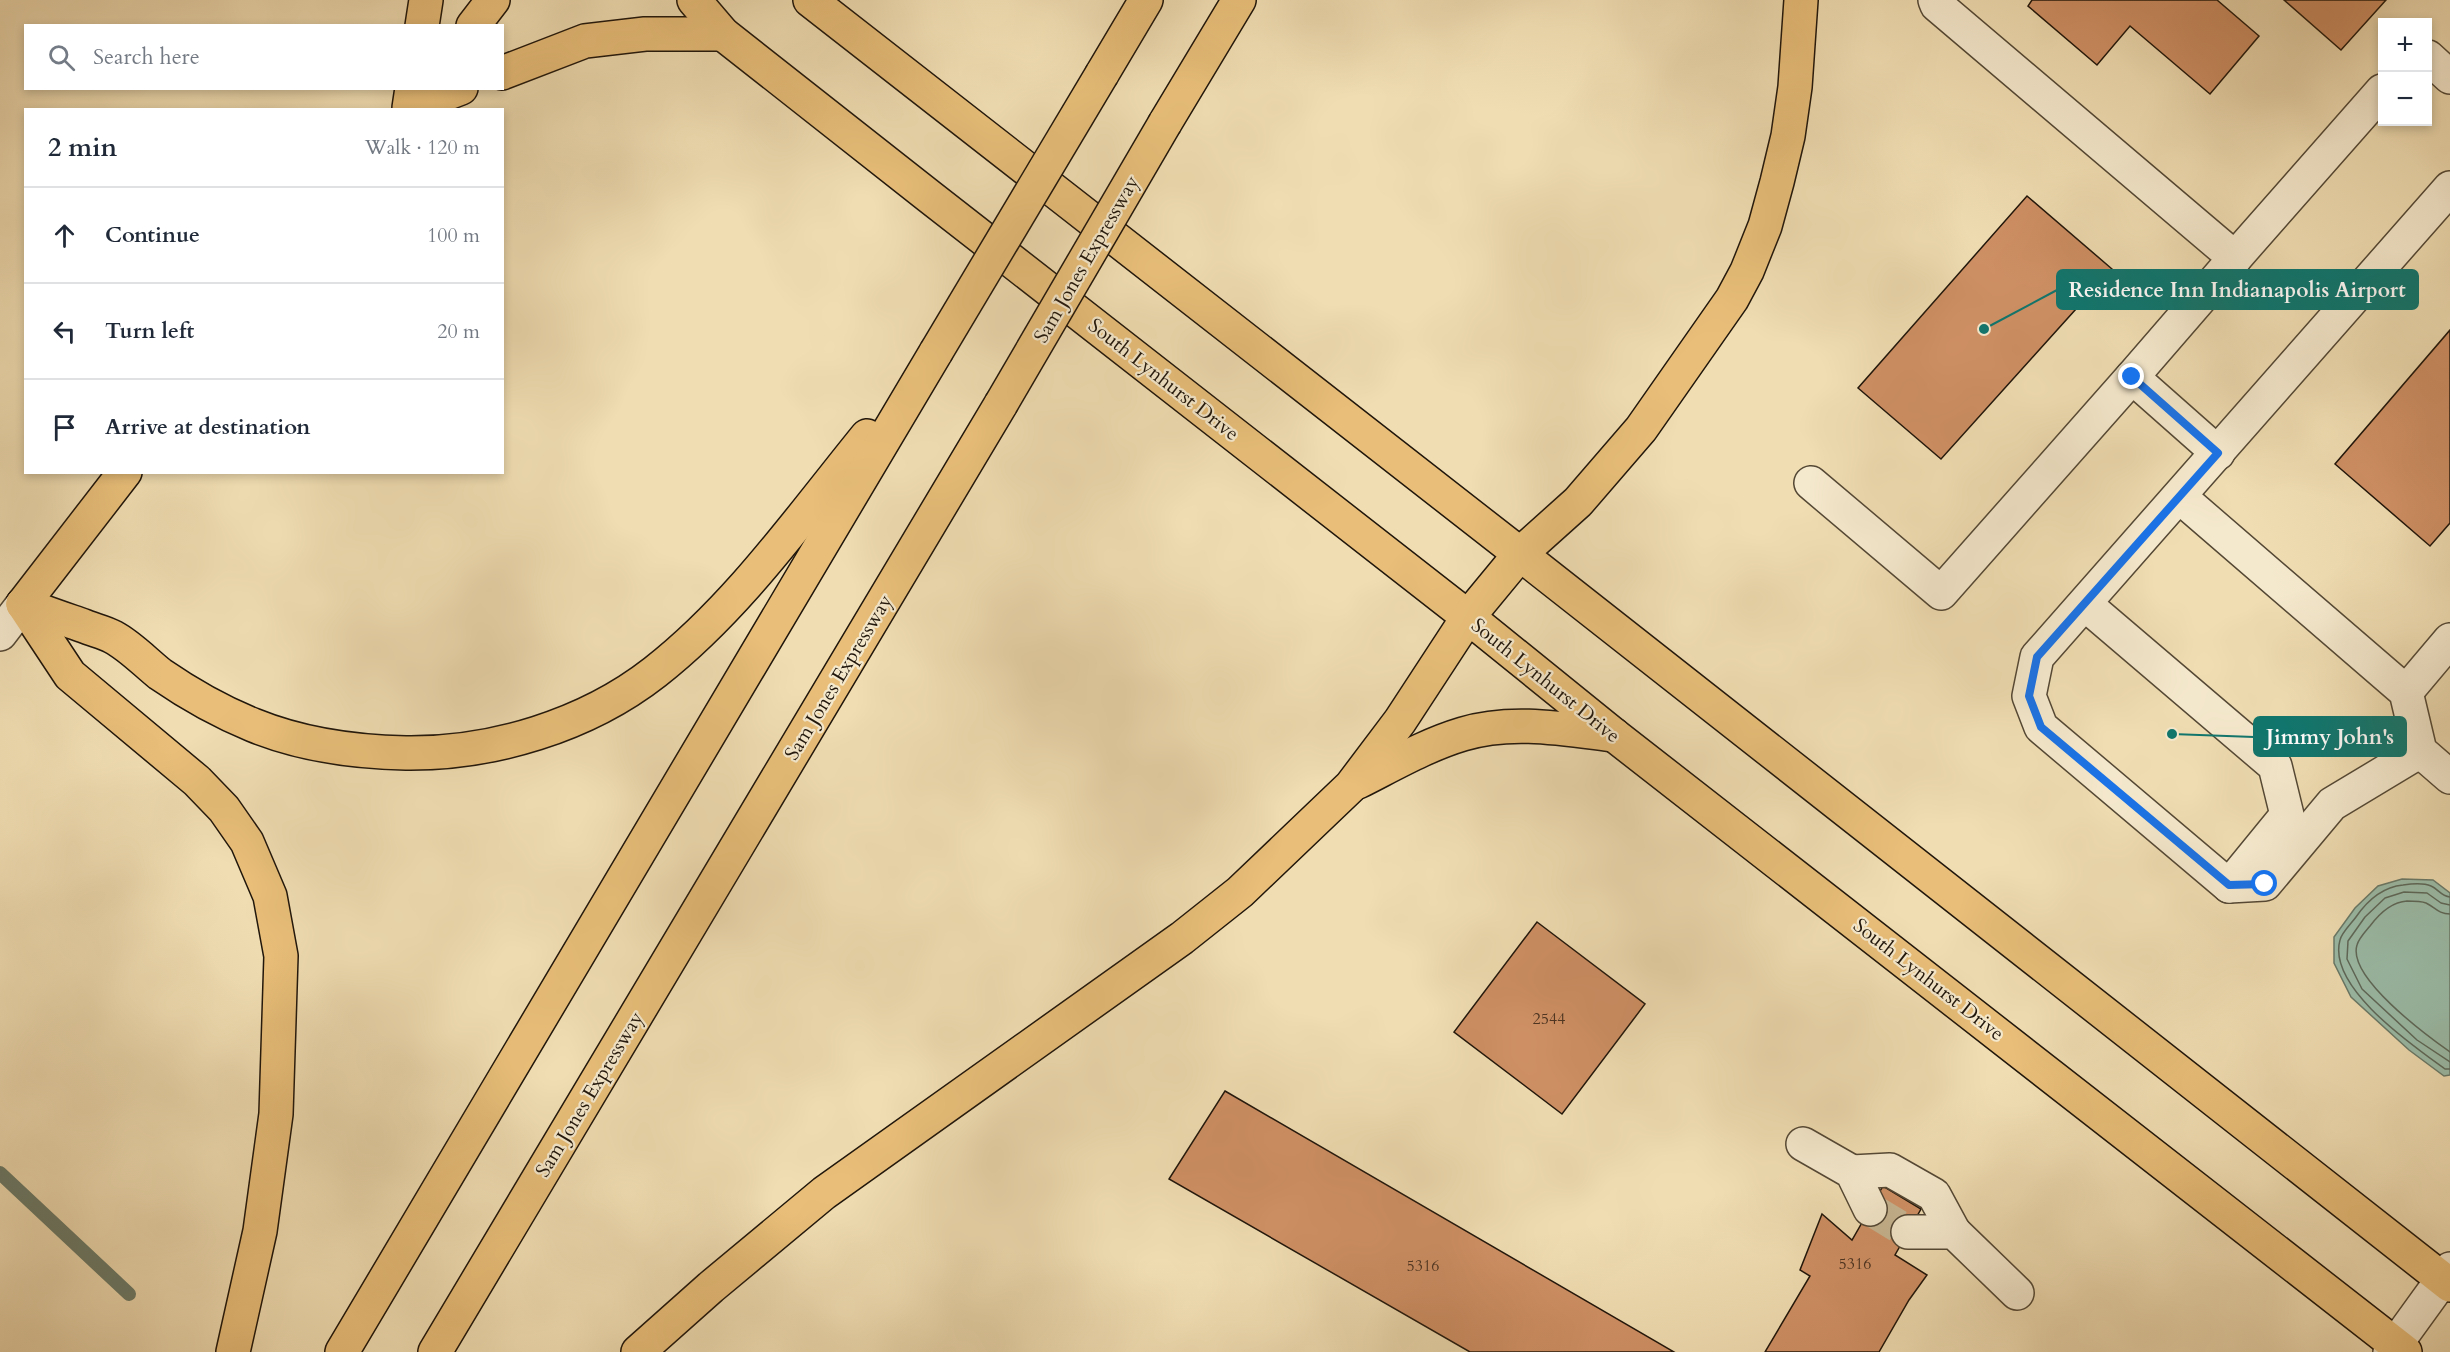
<!DOCTYPE html>
<html lang="en">
<head>
<meta charset="utf-8">
<style>
  :root { --surface:#fff; --page:#f2f2f3; --text:#1f2937; --muted:#747a83; --line:#e0e1e3 }
  body { margin:0; font-family:Cardo,serif; background:var(--page); color:var(--text) }
  .controls { position:absolute; right:18px; top:18px; display:grid; overflow:hidden; border-radius:0px; box-shadow:0 3px 9px #0003 }
  .controls button { width:54px; height:54px; display:grid; place-items:center; padding:0; border:0; border-bottom:2px solid var(--line); background:var(--surface); color:var(--text); font:30px sans-serif }
  .stop { position:absolute; width:18px; height:18px; margin:-14px; border:4px solid #1a73e8; border-radius:50%; background:#fff }
  .stop.end { background:#1a73e8; border-color:#fff; box-shadow:0 2px 6px #0008 }
  .list { margin:0; padding:0; list-style:none }
  h2 { display:flex; justify-content:space-between; align-items:center; height:78px; margin:0; padding:0 24px; font-size:26px }
  h2 small { font-size:20px; font-weight:400; color:var(--muted) }
  .list li { display:grid; grid-template-columns:39px 1fr auto; gap:18px; align-items:center; box-sizing:border-box; height:96px; padding:0 24px; border-top:2px solid var(--line) }
  .list b { display:block; font-size:22px; white-space:nowrap }
  .list em { font-size:20px; font-style:normal; color:var(--muted) }
  .icon { flex:none; width:33px; height:33px; fill:none; stroke:currentColor; stroke-width:2; stroke-linecap:round; stroke-linejoin:round }
  .map { position:relative; flex:none; width:2450px; height:1352px; overflow:hidden }
  .search { position:absolute; background:var(--surface); box-shadow:0 3px 9px #0003; left:24px; top:24px; width:480px; height:66px; display:flex; align-items:center; gap:15px; box-sizing:border-box; padding:0 21px; border-radius:0px; color:var(--muted); font-size:22px }
  .panel { position:absolute; background:var(--surface); box-shadow:0 3px 9px #0003; left:24px; top:108px; width:480px; height:366px; border-radius:0px }
  .map>svg:first-child { display:block }
  .water { fill:#9bbca8; stroke:#6a7a69; stroke-width:1.5 }
  .lines { fill:none; stroke-linecap:round; stroke-linejoin:round }
  .shore { stroke:#5e695a; stroke-width:1.5 }
  .stream { stroke:#6a7a69; stroke-width:14 }
  .building { fill:#cf9065; stroke:#20160b; stroke-width:1.5 }
  .minor-tunnel { stroke:#c6b591; stroke-width:33; stroke-dasharray:33 16; stroke-linecap:butt }
  .minor-casing { stroke:#544835; stroke-width:36 }
  .major-casing { stroke:#20160b; stroke-width:36 }
  .highway-casing { stroke:#20160b; stroke-width:36 }
  .minor { stroke:#f5e9cd; stroke-width:33 }
  .major { stroke:#e8be79; stroke-width:33 }
  .highway { stroke:#e8be79; stroke-width:33 }
  .highway-bridge-casing { stroke:#20160b; stroke-width:36; stroke-linecap:butt }
  .highway-bridge { stroke:#e8be79; stroke-width:33 }
  .route { stroke:#1a73e8; stroke-width:8 }
  .labels { text-anchor:middle; stroke-width:4.5; stroke-linejoin:round; paint-order:stroke }
  .number-label { font-size:16px; fill:#4c3422 }
  .street-label { font-size:20px; fill:#20160b; stroke:#f5e9cd }
  .leader { fill:none; stroke:#0f766e; stroke-width:2 }
  .callout-dot { fill:#0f766e; stroke:#f5e9cd; stroke-width:2 }
  .callout { fill:#0f766e; stroke:#0f766e; stroke-width:2 }
  .callout-label { font-size:21px; text-anchor:middle; font-weight:bold; fill:#fff }
</style>
</head>
<body>
<div class="map">
<svg width="2450" height="1352" viewBox="0 0 2450 1352">
  <rect width="100%" height="100%" fill="#f0ddb2"/>
  <filter id="stains"><feTurbulence type="fractalNoise" baseFrequency=".00333" numOctaves="4"/><feColorMatrix values="0 0 0 0 .2 0 0 0 0 .09 0 0 0 0 .02 0 0 0 .5 -.17"/></filter>
  <radialGradient id="worn" r=".72"><stop offset=".6" stop-color="#630" stop-opacity="0"/><stop offset="1" stop-color="#630" stop-opacity=".3"/></radialGradient>
  <path class="water" d="M2402,879L2433,880L2450,893V1075L2444,1076L2409,1050L2351,997L2334,963V937L2355,908L2378,886Z"/>
  <g class="lines">
    <g class="shore">
      <path d="M2450,897C2441,896 2438,889 2431,886C2424,883 2410,884 2403,885C2383,887 2367,901 2356,917C2351,924 2342,932 2340,940C2327,987 2412,1045 2445,1069H2450"/>
      <path d="M2450,905L2441,903L2427,893L2404,892L2385,898L2365,917L2348,941L2347,959L2362,989L2417,1040L2450,1062"/>
      <path d="M2450,914C2438,914 2435,907 2426,903C2421,901 2412,901 2407,901C2391,902 2379,914 2370,926C2366,931 2359,938 2357,945C2347,977 2426,1035 2450,1052"/>
    </g>
    <path class="stream" d="M0,1173L129,1294"/>
  </g>
  <g class="building">
    <path d="M2032,0H2217L2259,36L2210,94L2130,26L2097,65L2028,6Z"/>
    <path d="M2284,0H2386L2341,50Z"/>
    <path d="M2027,196L2112,269L1941,459L1858,388Z"/>
    <path d="M2450,330V523L2430,546L2335,464Z"/>
    <path d="M1537,922L1645,1004L1562,1114L1454,1032Z"/>
    <path d="M1225,1091L1674,1352H1470L1169,1179Z"/>
    <path d="M1883,1186L1921,1209L1895,1255L1927,1275L1909,1300L1879,1352H1765L1810,1276L1800,1270L1822,1214L1852,1240Z"/>
  </g>
  <g class="lines">
    <path class="minor-tunnel" d="M1870,1209L1908,1232"/>
    <defs>
      <g id="minor">
        <path d="M1935,0L1937,5L2235,258L2132,377L2218,453"/>
        <path d="M2428,57L2450,77"/>
        <path d="M2235,258L2382,91"/>
        <path d="M1811,483L1941,593L2132,377"/>
        <path d="M2180,497L2406,692L2420,751L2450,777"/>
        <path d="M2085,604L2275,766L2287,815L2229,886"/>
        <path d="M0,634L23,604"/>
        <path d="M2406,692L2450,640"/>
        <path d="M2420,751L2332,804L2265,884L2229,886L2041,727L2029,696L2037,657L2450,188"/>
        <path d="M1803,1144L1852,1172L1870,1209"/>
        <path d="M1852,1172L1890,1170L1934,1195L1954,1232"/>
        <path d="M1908,1232H1954L2017,1293"/>
        <path d="M2390,1352L2450,1269"/>
      </g>
      <g id="major">
        <path d="M694,0L723,34L930,197L1468,617L1614,735L2405,1352"/>
        <path d="M810,0L1520,554L2450,1285"/>
        <path d="M422,26L426,0"/>
        <path d="M473,26L493,0"/>
        <path d="M502,73L585,41L645,34H723"/>
        <path d="M412,88L409,108L461,88"/>
        <path d="M23,604L125,472"/>
      </g>
      <g id="highway">
        <path d="M1102,74L1146,0"/>
        <path d="M1165,123L1239,0"/>
        <path d="M23,604C43,612 64,619 84,626C93,630 104,632 113,637C130,646 145,662 160,674C189,694 221,712 253,725C302,745 353,752 406,753C492,754 586,726 655,672C738,607 801,517 867,436"/>
        <path d="M23,604L70,675L197,781L224,809L247,842L270,896L281,956L276,1114L260,1231L233,1352"/>
        <path d="M1358,782C1392,765 1426,745 1463,734C1511,719 1565,729 1614,735"/>
        <path d="M342,1352L936,352"/>
        <path d="M435,1352L1001,404"/>
        <path d="M638,1352L711,1287L824,1193L1182,938L1240,892L1351,786L1400,721L1468,617L1520,554L1578,502L1641,429L1732,299L1747,271L1765,226L1777,182L1788,136L1795,87L1801,0"/>
      </g>
    </defs>
    <use href="#minor" class="minor-casing"/>
    <use href="#major" class="major-casing"/>
    <use href="#highway" class="highway-casing"/>
    <use href="#minor" class="minor"/>
    <use href="#major" class="major"/>
    <use href="#highway" class="highway"/>
    <defs>
      <g id="highway-bridge">
        <path d="M936,352L1102,74"/>
        <path d="M1001,404L1165,123"/>
      </g>
    </defs>
    <use href="#highway-bridge" class="highway-bridge-casing"/>
    <use href="#highway-bridge" class="highway-bridge"/>
  </g>
  <g class="lines">
    <path class="route" d="M2132,377L2218,453L2037,657L2029,696L2041,727L2229,885L2265,884"/>
  </g>
  <g class="labels">
    <g class="number-label">
      <text x="1549" y="1024">2544</text>
      <text x="1855" y="1269">5316</text>
      <text x="1423" y="1271">5316</text>
    </g>
    <g class="street-label">
      <text transform="translate(1086 259) rotate(-60)" y="7">Sam Jones Expressway</text>
      <text transform="translate(1164 379) rotate(38)" y="7">South Lynhurst Drive</text>
      <text transform="translate(838 677) rotate(-59)" y="7">Sam Jones Expressway</text>
      <text transform="translate(1546 680) rotate(39)" y="7">South Lynhurst Drive</text>
      <text transform="translate(1929 979) rotate(38)" y="7">South Lynhurst Drive</text>
      <text transform="translate(589 1094) rotate(-59)" y="7">Sam Jones Expressway</text>
    </g>
  </g>
  <path class="leader" d="M1984 329L2057 290M2172 734L2254 737"/>
  <g class="callout-dot">
    <circle cx="1984" cy="329" r="6"/>
    <circle cx="2172" cy="734" r="6"/>
  </g>
  <g class="callout">
    <rect x="2057" y="270" width="361" height="39" rx="6"/>
    <rect x="2254" y="717" width="152" height="39" rx="6"/>
  </g>
  <g class="callout-label">
    <text x="2237" y="297">Residence Inn Indianapolis Airport</text>
    <text x="2330" y="744">Jimmy John's</text>
  </g>
  <rect width="100%" height="100%" filter="url(#stains)"/>
  <rect width="100%" height="100%" fill="url(#worn)"/>
</svg>
<div class="controls">
<button>+</button>
<button>−</button>
</div>
<div class="stop" style="left:2265px;top:884px"></div>
<div class="stop end" style="left:2132px;top:377px"></div>
<div class="search"><svg class="icon" aria-label="search" viewBox="0 0 24 24"><circle cx="10" cy="10" r="6"/><path d="M15 15l6 6"/></svg>Search here</div>
<section class="panel">
<h2>2 min<small>Walk · 120 m</small></h2>
<ul class="list">
<li><svg class="icon" aria-label="ahead" viewBox="0 0 24 24"><path d="M12 20V5M6 11l6-6 6 6"/></svg><div><b>Continue</b></div><em>100 m</em></li>
<li><svg class="icon" aria-label="left" viewBox="0 0 24 24"><path d="M17 20v-9H6M10 6l-5 5 5 5"/></svg><div><b>Turn left</b></div><em>20 m</em></li>
<li><svg class="icon" aria-label="arrive" viewBox="0 0 24 24"><path d="M6 21V4h12l-3 4 3 4H6"/></svg><div><b>Arrive at destination</b></div></li>
</ul>
</section>
</div>
</body>
</html>
